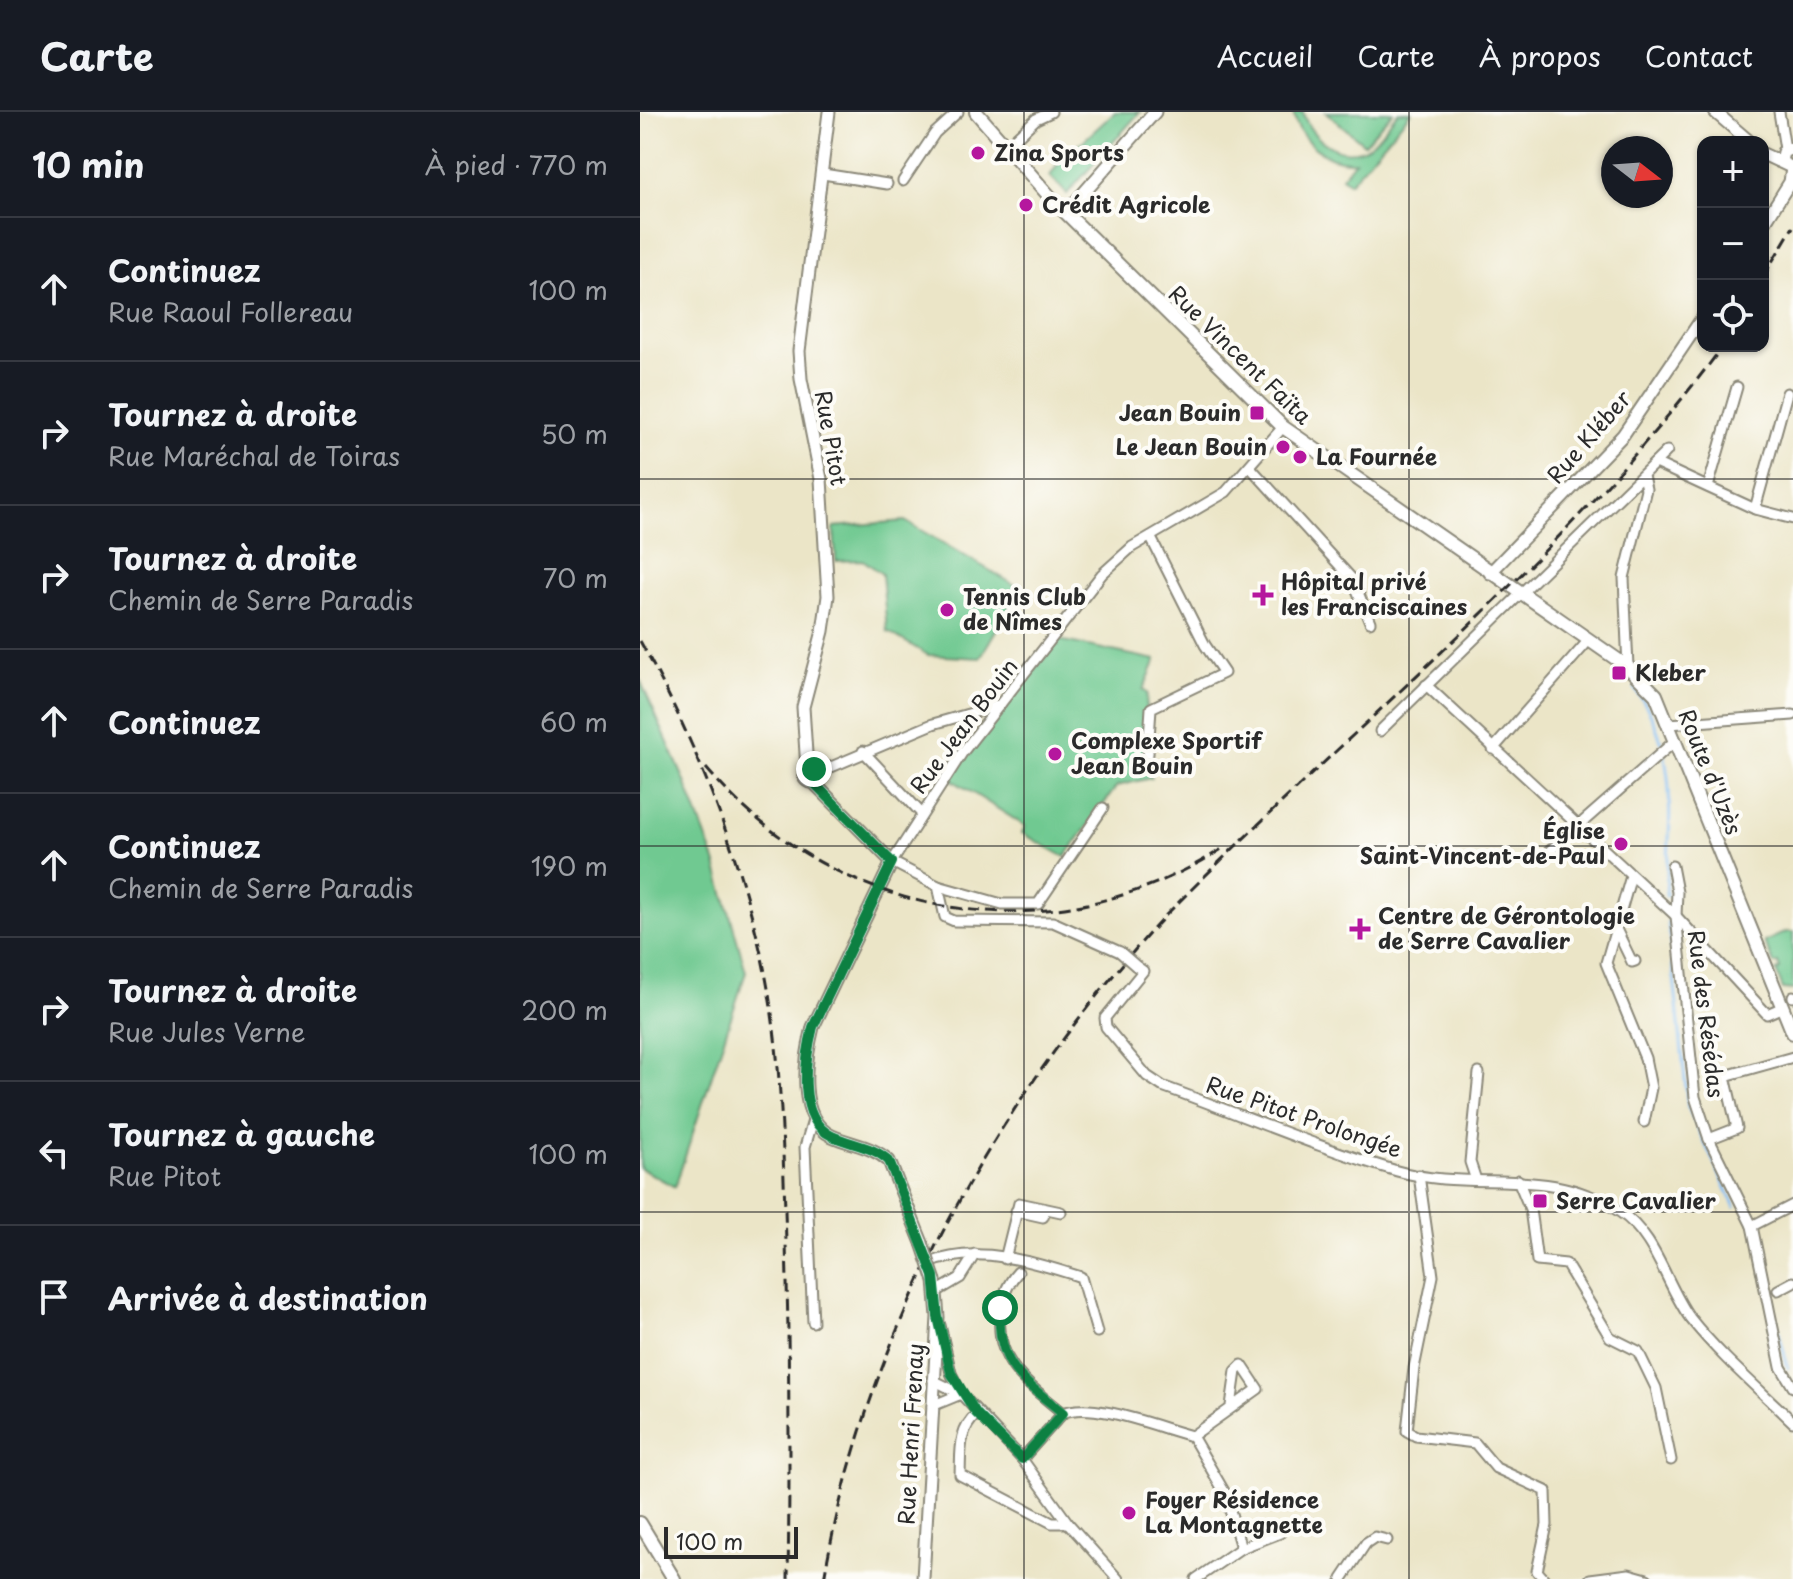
<!DOCTYPE html>
<html lang="fr">
<head>
<meta charset="utf-8">
<style>
  :root { --surface:#171b24; --page:#20242c; --text:#f1f3f6; --muted:#9ea1a6; --line:#363941 }
  body { margin:0; font-family:"Playpen Sans",sans-serif; background:var(--page); color:var(--text) }
  .controls { position:absolute; right:24px; top:24px; display:grid; overflow:hidden; border-radius:16px; box-shadow:0 2px 6px #0004 }
  .controls button { width:72px; height:72px; display:grid; place-items:center; padding:0; border:0; border-bottom:2px solid var(--line); background:var(--surface); color:var(--text); font:40px sans-serif }
  .compass { position:absolute; left:961px; top:24px; width:72px; height:72px; border-radius:50%; background:var(--surface); box-shadow:0 2px 6px #0004; rotate:107deg }
  .scale { position:absolute; left:24px; bottom:20px; width:134px; box-sizing:border-box; padding-left:8px; border:4px solid #2b2b2b; border-top:0; font-size:22px; line-height:28px; white-space:nowrap; color:#2b2b2b; -webkit-text-stroke:6px #fdfcf7; paint-order:stroke }
  .stop { position:absolute; width:24px; height:24px; margin:-18px; border:6px solid #0b8043; border-radius:50%; background:#fff }
  .stop.end { background:#0b8043; border-color:#fff; box-shadow:0 2px 8px #0008 }
  .list { margin:0; padding:0; list-style:none }
  h2 { display:flex; justify-content:space-between; align-items:center; height:104px; margin:0; padding:0 32px; font-size:34px }
  h2 small { font-size:26px; font-weight:400; color:var(--muted) }
  .list li { display:grid; grid-template-columns:52px 1fr auto; gap:24px; align-items:center; box-sizing:border-box; height:144px; padding:0 32px; border-top:2px solid var(--line) }
  .list b { display:block; font-size:30px; white-space:nowrap }
  .list p { margin:0; font-size:26px; white-space:nowrap; color:var(--muted) }
  .list em { font-size:26px; font-style:normal; color:var(--muted) }
  .icon { flex:none; width:44px; height:44px; fill:none; stroke:currentColor; stroke-width:2; stroke-linecap:round; stroke-linejoin:round }
  .map { position:relative; flex:none; width:1153px; height:1467px; overflow:hidden }
  header { display:flex; align-items:center; gap:48px; box-sizing:border-box; height:112px; padding:0 40px; background:var(--surface); border-bottom:2px solid var(--line) }
  header strong { font-size:38px }
  nav { display:flex; gap:44px; margin-inline-start:auto; font-size:28px }
  main { display:flex }
  aside { flex:1; background:var(--surface) }
  .map>svg:first-child { display:block }
  .green { fill:#6fc991; stroke:#4d7a5e; stroke-width:2 }
  .lines { fill:none; stroke-linecap:round; stroke-linejoin:round }
  .stream { stroke:#81bdf4; stroke-width:3 }
  .minor-casing { stroke:#8b8879; stroke-width:13 }
  .tertiary-casing { stroke:#8b8879; stroke-width:15 }
  .secondary-casing { stroke:#8b8879; stroke-width:16 }
  .minor { stroke:#fff; stroke-width:9 }
  .tertiary { stroke:#fff; stroke-width:11 }
  .secondary { stroke:#fff; stroke-width:12 }
  .rail { stroke:#2b2b2b; stroke-width:3; stroke-dasharray:12 6; stroke-linecap:butt }
  .minor-bridge-casing { stroke:#8b8879; stroke-width:13; stroke-linecap:butt }
  .tertiary-bridge-casing { stroke:#8b8879; stroke-width:15; stroke-linecap:butt }
  .minor-bridge { stroke:#fff; stroke-width:9 }
  .tertiary-bridge { stroke:#fff; stroke-width:11 }
  .route { stroke:#0b8043; stroke-width:10 }
  .grid { fill:none; stroke:#2b2b2b; stroke-width:2; stroke-opacity:0.55 }
  .poi-dot { fill:#b5179e; stroke:#fdfcf7; stroke-width:3 }
  .labels { text-anchor:middle; stroke-width:8; stroke-linejoin:round; paint-order:stroke }
  .poi-label { font-size:22px; font-weight:bold; fill:#2b2b2b; stroke:#fdfcf7; text-anchor:start }
  .street-label { font-size:22px; fill:#2b2b2b; stroke:#fdfcf7 }
</style>
</head>
<body>
<header>
<strong>Carte</strong>
<nav><a>Accueil</a><a>Carte</a><a>À propos</a><a>Contact</a></nav>
</header>
<main>
<aside>
<h2>10 min<small>À pied · 770 m</small></h2>
<ul class="list">
<li><svg class="icon" aria-label="ahead" viewBox="0 0 24 24"><path d="M12 20V5M6 11l6-6 6 6"/></svg><div><b>Continuez</b><p>Rue Raoul Follereau</p></div><em>100 m</em></li>
<li><svg class="icon" aria-label="right" viewBox="0 0 24 24"><path d="M7 20v-9h11M14 6l5 5-5 5"/></svg><div><b>Tournez à droite</b><p>Rue Maréchal de Toiras</p></div><em>50 m</em></li>
<li><svg class="icon" aria-label="right" viewBox="0 0 24 24"><path d="M7 20v-9h11M14 6l5 5-5 5"/></svg><div><b>Tournez à droite</b><p>Chemin de Serre Paradis</p></div><em>70 m</em></li>
<li><svg class="icon" aria-label="ahead" viewBox="0 0 24 24"><path d="M12 20V5M6 11l6-6 6 6"/></svg><div><b>Continuez</b></div><em>60 m</em></li>
<li><svg class="icon" aria-label="ahead" viewBox="0 0 24 24"><path d="M12 20V5M6 11l6-6 6 6"/></svg><div><b>Continuez</b><p>Chemin de Serre Paradis</p></div><em>190 m</em></li>
<li><svg class="icon" aria-label="right" viewBox="0 0 24 24"><path d="M7 20v-9h11M14 6l5 5-5 5"/></svg><div><b>Tournez à droite</b><p>Rue Jules Verne</p></div><em>200 m</em></li>
<li><svg class="icon" aria-label="left" viewBox="0 0 24 24"><path d="M17 20v-9H6M10 6l-5 5 5 5"/></svg><div><b>Tournez à gauche</b><p>Rue Pitot</p></div><em>100 m</em></li>
<li><svg class="icon" aria-label="arrive" viewBox="0 0 24 24"><path d="M6 21V4h12l-3 4 3 4H6"/></svg><div><b>Arrivée à destination</b></div></li>
</ul>
</aside>
<div class="map">
<svg width="1153" height="1467" viewBox="0 0 1153 1467">
  <rect width="100%" height="100%" fill="#fdfcf7"/>
  <filter id="ink" filterUnits="userSpaceOnUse"><feTurbulence type="fractalNoise" baseFrequency=".0125" numOctaves="2"/><feDisplacementMap in="SourceGraphic" scale="16" xChannelSelector="R" yChannelSelector="G"/><feConvolveMatrix kernelMatrix="1 2 1 2 8 2 1 2 1" color-interpolation-filters="sRGB"/></filter>
  <filter id="wash" filterUnits="userSpaceOnUse"><feTurbulence type="fractalNoise" baseFrequency=".006" numOctaves="4" result="noise"/><feDisplacementMap in="SourceGraphic" scale="32" xChannelSelector="R" yChannelSelector="G"/><feGaussianBlur stdDeviation="1.8" result="paint"/><feColorMatrix in="noise" values="0 0 0 0 0 0 0 0 0 0 0 0 0 0 0 0 0 1.4 0 .05"/><feComposite in="paint" operator="in"/></filter>
  <g filter="url(#wash)">
    <rect width="100%" height="100%" fill="#ebe5c7"/>
    <g class="green">
      <path d="M475,0H500L427,82L410,64L418,52Z"/>
      <path d="M653,0H663C669,26 702,51 728,34C740,26 749,11 758,0H771L710,71L702,65L715,49C686,51 659,29 653,0Z"/>
      <path d="M686,0H753L724,32Z"/>
      <path d="M265,409L380,476L340,546L288,543L247,519L242,462L223,448L196,449L194,415Z"/>
      <path d="M419,528L516,548L503,578L507,581L503,634L511,666L477,674L425,745L382,721L385,714L309,666L318,650Z"/>
      <path d="M0,568L44,667L75,749L106,860L35,1075L0,1056Z"/>
      <path d="M1146,820H1153V878L1143,877L1136,859L1140,857L1138,851L1134,852L1124,830Z"/>
    </g>
    <g class="lines">
      <g class="stream">
        <path d="M995,577C1041,637 1029,713 1026,784"/>
        <path d="M1028,810L1048,995L1095,1095"/>
        <path d="M1134,1201L1148,1256"/>
      </g>
    </g>
  </g>
  <g filter="url(#ink)">
    <g class="lines">
      <defs>
        <g id="minor">
          <path d="M1139,0L1145,37"/>
          <path d="M366,35L396,7L411,0"/>
          <path d="M183,62L247,72"/>
          <path d="M263,69L295,21L318,0"/>
          <path d="M1015,351L1115,397L1153,407"/>
          <path d="M610,355L713,468L730,510"/>
          <path d="M1068,375L1097,275"/>
          <path d="M1115,397L1147,281"/>
          <path d="M988,555L984,466L1006,377L1003,364"/>
          <path d="M786,573L1036,804L1127,902L1143,895"/>
          <path d="M1029,612L1153,603"/>
          <path d="M740,619L1027,339"/>
          <path d="M853,637L949,528"/>
          <path d="M223,639L281,701"/>
          <path d="M508,642L511,596L584,561L565,533L511,426"/>
          <path d="M177,661L293,612L360,593"/>
          <path d="M903,745L1036,628"/>
          <path d="M1032,754L1037,780L1036,804L1055,985L1069,1027L1112,1114L1141,1255L1153,1275"/>
          <path d="M991,764L966,851L1005,946L1011,976L1004,1010"/>
          <path d="M298,774L362,792H398L463,696"/>
          <path d="M974,813L992,850L995,849"/>
          <path d="M480,840L413,810L314,809L305,805L298,774L252,750L322,641L462,462L492,435L586,380L643,315"/>
          <path d="M496,854L503,859L465,906L466,915L507,964L522,974C600,1002 678,1036 757,1059C835,1081 908,1051 980,1100C1016,1124 1026,1173 1050,1206C1080,1244 1118,1276 1153,1310"/>
          <path d="M1153,884V885"/>
          <path d="M173,1008L165,1035L173,1210"/>
          <path d="M1069,1027L1097,1016L1085,964L1153,945"/>
          <path d="M779,1063L793,1164L774,1256L767,1319L776,1324L835,1331L856,1356L906,1379L907,1413L897,1459L904,1467"/>
          <path d="M836,1068L830,1050L839,961"/>
          <path d="M878,1068L890,1097L897,1149L926,1152L970,1225L998,1239L1016,1276L1031,1348"/>
          <path d="M376,1099L403,1105L405,1097"/>
          <path d="M1112,1114L1153,1093"/>
          <path d="M365,1147L379,1091L421,1100"/>
          <path d="M290,1151C336,1132 395,1150 441,1165L457,1220"/>
          <path d="M378,1160C366,1173 361,1187 360,1206C356,1253 391,1274 423,1301"/>
          <path d="M1138,1178L1153,1170"/>
          <path d="M298,1179L320,1166L335,1142"/>
          <path d="M300,1213L311,1261L321,1282"/>
          <path d="M293,1268L321,1282L382,1347L428,1411L478,1467"/>
          <path d="M292,1294L321,1282"/>
          <path d="M337,1302C318,1318 321,1340 320,1363L412,1411H428"/>
          <path d="M552,1324L618,1277L602,1253L596,1259L591,1294"/>
          <path d="M382,1347L423,1301C452,1288 520,1316 552,1324L585,1381L601,1436"/>
          <path d="M556,1467L601,1436L640,1421"/>
          <path d="M702,1467L726,1431L735,1425L747,1428"/>
          <path d="M950,1467L989,1462L1007,1467"/>
        </g>
        <g id="tertiary">
          <path d="M1075,0L1110,30"/>
          <path d="M1123,42L1153,56"/>
          <path d="M1141,49L1143,40L1153,36"/>
          <path d="M427,100L515,0"/>
          <path d="M1123,113L1150,70L1152,56"/>
          <path d="M850,461L983,323L1063,205"/>
          <circle cx="171" cy="663" r="7"/>
          <path d="M167,657L163,595L183,519L188,484L181,367L161,267L159,239L189,0"/>
          <path d="M173,670L252,750L173,915C165,947 156,1007 192,1024C212,1033 233,1034 249,1049L282,1131"/>
          <path d="M283,1467L298,1205L295,1169"/>
        </g>
        <g id="secondary">
          <path d="M336,0L411,86L643,315L988,555L1016,583L1153,921"/>
          <path d="M0,1411L34,1467"/>
        </g>
      </defs>
      <use href="#minor" class="minor-casing"/>
      <use href="#tertiary" class="tertiary-casing"/>
      <use href="#secondary" class="secondary-casing"/>
      <use href="#minor" class="minor"/>
      <use href="#tertiary" class="tertiary"/>
      <use href="#secondary" class="secondary"/>
      <g class="rail">
        <path d="M1123,165L1153,115"/>
        <path d="M0,529C53,624 94,727 119,833C140,920 142,1009 145,1098C149,1221 150,1344 148,1467"/>
        <path d="M66,656C198,811 414,846 585,735"/>
        <path d="M184,1467C227,1218 357,986 527,802C713,613 924,447 1083,234"/>
      </g>
      <defs>
        <path id="minor-bridge" d="M480,840L496,854"/>
        <path id="tertiary-bridge" d="M282,1131L295,1169"/>
      </defs>
      <use href="#minor-bridge" class="minor-bridge-casing"/>
      <use href="#tertiary-bridge" class="tertiary-bridge-casing"/>
      <use href="#minor-bridge" class="minor-bridge"/>
      <use href="#tertiary-bridge" class="tertiary-bridge"/>
    </g>
  </g>
  <g class="lines" filter="url(#ink)">
    <path class="route" d="M174,657L177,663L173,670L252,750L173,915C165,947 156,1007 192,1024C212,1033 233,1034 249,1049L294,1164L298,1205L311,1261L336,1301L382,1347L423,1301C383,1268 356,1254 360,1196"/>
  </g>
  <path class="grid" d="M384,0V1467M769,0V1467M0,367H1153M0,734H1153M0,1100H1153"/>
  <g class="poi-dot">
    <circle cx="338" cy="41" r="8"/>
    <circle cx="386" cy="93" r="8"/>
    <rect x="609" y="293" width="16" height="16" rx="4"/>
    <circle cx="643" cy="335" r="8"/>
    <circle cx="660" cy="345" r="8"/>
    <path d="M619 471h8v8h8v8h-8v8h-8v-8h-8v-8h8z"/>
    <circle cx="307" cy="498" r="8"/>
    <rect x="971" y="553" width="16" height="16" rx="4"/>
    <circle cx="415" cy="642" r="8"/>
    <circle cx="981" cy="732" r="8"/>
    <path d="M716 805h8v8h8v8h-8v8h-8v-8h-8v-8h8z"/>
    <rect x="892" y="1081" width="16" height="16" rx="4"/>
    <circle cx="489" cy="1401" r="8"/>
  </g>
  <g class="labels">
    <g class="poi-label">
      <text x="354" y="49">Zina Sports</text>
      <text x="402" y="101">Crédit Agricole</text>
      <text x="601" y="309" text-anchor="end">Jean Bouin</text>
      <text x="627" y="343" text-anchor="end">Le Jean Bouin</text>
      <text x="676" y="353">La Fournée</text>
      <text x="641" y="478">Hôpital privé<tspan x="641" dy="25">les Franciscaines</tspan></text>
      <text x="323" y="493">Tennis Club<tspan x="323" dy="25">de Nîmes</tspan></text>
      <text x="995" y="569">Kleber</text>
      <text x="431" y="637">Complexe Sportif<tspan x="431" dy="25">Jean Bouin</tspan></text>
      <text x="965" y="727" text-anchor="end">Église<tspan x="965" dy="25">Saint-Vincent-de-Paul</tspan></text>
      <text x="738" y="812">Centre de Gérontologie<tspan x="738" dy="25">de Serre Cavalier</tspan></text>
      <text x="916" y="1097">Serre Cavalier</text>
      <text x="505" y="1396">Foyer Résidence<tspan x="505" dy="25">La Montagnette</tspan></text>
    </g>
    <g class="street-label">
      <text transform="translate(600 243) rotate(44)" y="8">Rue Vincent Faïta</text>
      <text transform="translate(949 325) rotate(-49)" y="8">Rue Kléber</text>
      <text transform="translate(191 326) rotate(80)" y="8">Rue Pitot</text>
      <text transform="translate(324 614) rotate(-53)" y="8">Rue Jean Bouin</text>
      <text transform="translate(1070 660) rotate(68)" y="8">Route d'Uzès</text>
      <text transform="translate(1066 902) rotate(83)" y="8">Rue des Résédas</text>
      <text transform="translate(664 1005) rotate(19)" y="8">Rue Pitot Prolongée</text>
      <text transform="translate(271 1322) rotate(-87)" y="8">Rue Henri Frenay</text>
    </g>
  </g>
</svg>
<div class="controls">
<button>+</button>
<button>−</button>
<button><svg class="icon" aria-label="locate" viewBox="0 0 24 24"><circle cx="12" cy="12" r="6"/><path d="M12 2v4M12 18v4M2 12h4M18 12h4"/></svg></button>
</div>
<svg class="compass" viewBox="-18 -18 36 36"><path d="M0-13l5 13h-10z" fill="#e53935"/><path d="M0 13l5-13h-10z" fill="#9ea1a6"/></svg>
<div class="scale">100 m</div>
<div class="stop" style="left:360px;top:1196px"></div>
<div class="stop end" style="left:174px;top:657px"></div>
</div>
</main>
</body>
</html>
